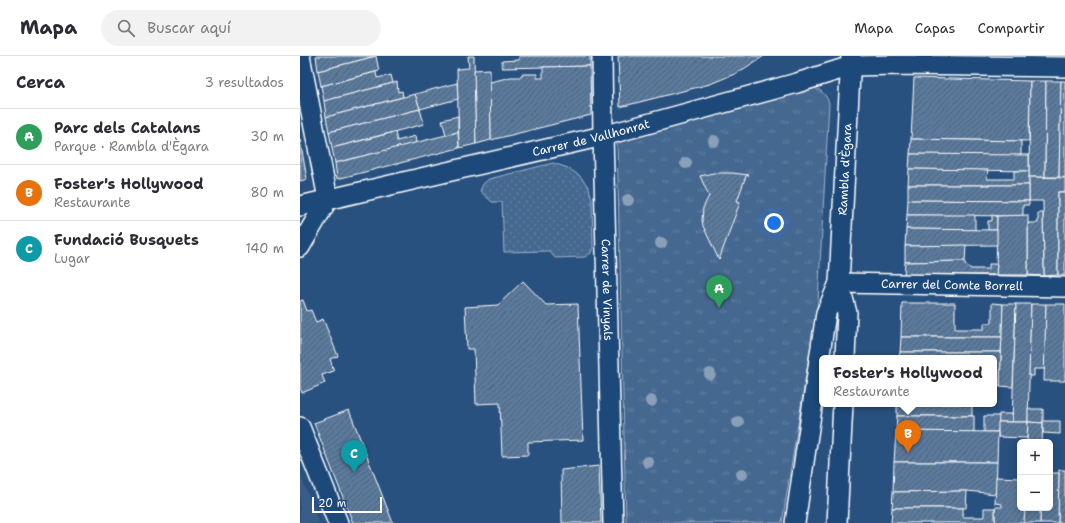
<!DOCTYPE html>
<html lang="es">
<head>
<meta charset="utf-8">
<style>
  :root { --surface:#fff; --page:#f2f2f3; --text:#2b2b33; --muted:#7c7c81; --line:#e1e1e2; --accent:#0f766e }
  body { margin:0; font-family:"Shantell Sans",sans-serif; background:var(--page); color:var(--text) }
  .controls { position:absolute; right:12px; bottom:12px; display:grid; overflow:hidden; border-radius:6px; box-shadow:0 2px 10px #0003 }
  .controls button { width:36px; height:36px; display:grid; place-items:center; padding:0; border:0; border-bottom:1px solid var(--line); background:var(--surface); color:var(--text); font:20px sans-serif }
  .scale { position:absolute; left:12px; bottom:10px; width:70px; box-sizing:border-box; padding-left:4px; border:2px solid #fff; border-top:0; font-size:11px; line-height:14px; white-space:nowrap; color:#fff; -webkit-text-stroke:3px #1f4a7a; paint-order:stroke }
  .you { position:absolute; left:474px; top:167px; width:14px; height:14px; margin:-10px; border:3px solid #fff; border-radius:50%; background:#1a73e8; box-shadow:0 0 0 6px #1a73e833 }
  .badge { display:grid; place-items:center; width:26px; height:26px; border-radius:50%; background:var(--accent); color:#fff; font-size:13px; font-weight:700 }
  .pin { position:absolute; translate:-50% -33px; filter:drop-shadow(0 1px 2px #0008) }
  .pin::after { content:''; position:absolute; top:21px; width:14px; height:12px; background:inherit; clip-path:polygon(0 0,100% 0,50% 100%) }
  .popup { position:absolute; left:519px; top:299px; width:178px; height:52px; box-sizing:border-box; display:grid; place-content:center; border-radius:6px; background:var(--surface); filter:drop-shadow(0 1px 3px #0005); font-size:13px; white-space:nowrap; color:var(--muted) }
  .popup b { font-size:15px; color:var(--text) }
  .popup::after { content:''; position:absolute; left:50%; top:100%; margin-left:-8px; border:8px solid transparent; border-top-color:var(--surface) }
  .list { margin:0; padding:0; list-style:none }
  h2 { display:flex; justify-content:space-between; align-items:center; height:52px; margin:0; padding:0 16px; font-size:17px }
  h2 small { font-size:13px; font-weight:400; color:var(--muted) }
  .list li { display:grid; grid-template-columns:26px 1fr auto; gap:12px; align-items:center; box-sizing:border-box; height:56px; padding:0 16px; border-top:1px solid var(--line) }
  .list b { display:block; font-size:15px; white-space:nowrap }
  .list p { margin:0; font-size:13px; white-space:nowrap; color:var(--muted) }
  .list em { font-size:13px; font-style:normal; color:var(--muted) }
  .icon { flex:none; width:22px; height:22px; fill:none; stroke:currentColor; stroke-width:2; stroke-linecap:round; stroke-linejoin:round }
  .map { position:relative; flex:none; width:765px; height:467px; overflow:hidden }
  header { display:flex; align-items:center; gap:24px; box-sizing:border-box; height:56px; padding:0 20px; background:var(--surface); border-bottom:1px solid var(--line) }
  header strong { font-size:19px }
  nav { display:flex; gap:22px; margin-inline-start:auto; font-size:14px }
  .search { width:280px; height:36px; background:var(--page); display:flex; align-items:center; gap:10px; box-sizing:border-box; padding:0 14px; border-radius:22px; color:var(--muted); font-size:15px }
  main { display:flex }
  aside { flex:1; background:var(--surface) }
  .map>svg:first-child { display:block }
  .built { fill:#375d88 }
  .grass { fill:url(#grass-dots); stroke:#a2b4c8 }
  .park { fill:url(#park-tufts); stroke:#a2b4c8 }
  .building { fill:url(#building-hatch); stroke:#fff }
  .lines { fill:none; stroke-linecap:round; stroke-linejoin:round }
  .minor-casing { stroke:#fff; stroke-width:22 }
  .minor { stroke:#1f4a7a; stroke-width:19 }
  .tree { fill:#8aa0b9 }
  .labels { text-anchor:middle; stroke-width:3; stroke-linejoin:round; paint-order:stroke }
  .street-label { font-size:12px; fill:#fff; stroke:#1f4a7a }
</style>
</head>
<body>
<header>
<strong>Mapa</strong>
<div class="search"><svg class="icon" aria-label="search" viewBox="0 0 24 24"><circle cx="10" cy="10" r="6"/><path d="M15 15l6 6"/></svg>Buscar aquí</div>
<nav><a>Mapa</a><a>Capas</a><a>Compartir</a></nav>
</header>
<main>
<aside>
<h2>Cerca<small>3 resultados</small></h2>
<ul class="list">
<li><span class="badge" style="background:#2e9e5b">A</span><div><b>Parc dels Catalans</b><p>Parque · Rambla d'Ègara</p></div><em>30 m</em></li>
<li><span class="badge" style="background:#e8710a">B</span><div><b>Foster's Hollywood</b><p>Restaurante</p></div><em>80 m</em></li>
<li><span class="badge" style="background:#0f9aa8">C</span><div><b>Fundació Busquets</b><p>Lugar</p></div><em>140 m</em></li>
</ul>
</aside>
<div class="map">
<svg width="765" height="467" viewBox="0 0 765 467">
  <defs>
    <pattern id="grass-dots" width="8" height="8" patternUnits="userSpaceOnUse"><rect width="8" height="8" fill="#446890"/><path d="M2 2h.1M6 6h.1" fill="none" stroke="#607fa1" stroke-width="1.8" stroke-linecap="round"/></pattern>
    <pattern id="park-tufts" width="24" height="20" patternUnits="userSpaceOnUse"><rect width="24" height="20" fill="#446890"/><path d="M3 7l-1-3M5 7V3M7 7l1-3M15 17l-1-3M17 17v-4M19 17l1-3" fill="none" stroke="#607fa1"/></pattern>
    <pattern id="building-hatch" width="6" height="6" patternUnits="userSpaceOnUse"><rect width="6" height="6" fill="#5a7a9d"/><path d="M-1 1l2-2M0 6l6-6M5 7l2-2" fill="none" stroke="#536374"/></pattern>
  </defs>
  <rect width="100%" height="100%" fill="#28517f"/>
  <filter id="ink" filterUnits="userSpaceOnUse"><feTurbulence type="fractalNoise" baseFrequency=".025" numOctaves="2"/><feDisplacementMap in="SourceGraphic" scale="8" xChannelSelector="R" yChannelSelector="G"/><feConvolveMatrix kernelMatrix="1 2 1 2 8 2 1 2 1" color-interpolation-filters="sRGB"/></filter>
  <g filter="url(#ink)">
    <path class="built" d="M0,417L19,467H0Z"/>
    <path class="grass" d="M253,107L268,112L280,120L289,132L292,144L293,191L291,197L285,201L255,202L249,195L204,196L202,146H192L180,135L183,128L189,123Z"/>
    <path class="park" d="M508,31C519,32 525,36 529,47L518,245L482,467H326L317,84Z"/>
    <g class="building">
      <path d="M16,0H76L18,15Z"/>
      <path d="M76,0L79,15L21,30L18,15Z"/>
      <path d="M168,0H174L176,88L159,92L157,13L169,12Z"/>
      <path d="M219,0H290V10L202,12V5L219,4Z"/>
      <path d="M318,0H464L437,17L410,28L320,51Z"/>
      <path d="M290,10L291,59L191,84L190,26L211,21H221V19L223,18H237V22H243V11Z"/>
      <path d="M190,13L191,84L176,88L174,14Z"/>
      <path d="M76,16L77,22L91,19L93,27L24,45L21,30Z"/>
      <path d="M614,22L730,25L729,85L611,83Z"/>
      <path d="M730,25H746L745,121H729Z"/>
      <path d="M746,25H761L759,121H745Z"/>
      <path d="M761,25H765V122L759,121Z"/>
      <path d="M97,26L98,36L102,35L103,41L26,61L24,45Z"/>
      <path d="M157,27L158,43L120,53L115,38Z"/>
      <path d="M115,38L120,53L29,76L26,61Z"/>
      <path d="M120,53L124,68L32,92L29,76Z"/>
      <path d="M158,60V76L146,79L142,64Z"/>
      <path d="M95,76L97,85L115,80L116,87L35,107L32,92Z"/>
      <path d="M158,76L159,92L37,123L35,107Z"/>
      <path d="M611,83L721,85V100L610,98Z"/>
      <path d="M0,84L7,123L0,125Z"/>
      <path d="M610,98L729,99V115L609,113Z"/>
      <path d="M609,113L688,114L687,123H714V115H729V129H608Z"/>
      <path d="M413,117H432L449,119L446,120L437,145L440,146L419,204L403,170L402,164L403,152L409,140L400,120Z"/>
      <path d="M729,121L765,122V136H758V219L744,220L743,145H729Z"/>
      <path d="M608,129H729V145L608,144Z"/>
      <rect x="758" y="136" width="7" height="83"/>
      <path d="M608,144L729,145V149H723V160L607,159Z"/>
      <path d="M738,157H743L744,220L728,219V167H738Z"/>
      <path d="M607,159H675V174L606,173Z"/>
      <path d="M692,159L697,160V174H688V165H692Z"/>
      <path d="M728,159V219H696L697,160Z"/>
      <path d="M606,173L697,174V189L605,190Z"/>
      <path d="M666,189L665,205L605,206V190Z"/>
      <path d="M665,205V208L671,213H689V208H697L696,219H604L605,206Z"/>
      <path d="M223,225L246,249L278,248L283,384L228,386V399L202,400L200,347L176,348L174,293H167L165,251L198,249Z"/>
      <path d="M3,244L7,255L11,254L16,266L23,263L38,300L30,303L34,315L22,319L25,327L2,337L0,332V245Z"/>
      <path d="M602,247H655V273H684V267H692V247L703,248L702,281H601Z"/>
      <path d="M703,248H716L713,331L700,330Z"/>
      <path d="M716,248H731L728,366H712Z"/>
      <path d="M731,248H746L745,313H734V320H729Z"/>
      <path d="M746,248H765V325H744Z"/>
      <path d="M601,281H702L701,296H600Z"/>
      <path d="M600,296H701L700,330H694V302H599Z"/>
      <rect x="597" y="348" width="75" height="12"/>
      <path d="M728,353H743V367L728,366Z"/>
      <path d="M49,354L93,467H53L14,367Z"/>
      <path d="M699,358H712V366H698Z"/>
      <path d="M597,360H674V376L596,375Z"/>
      <path d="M684,360H699L698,376H684Z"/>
      <path d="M743,365H760V378L743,377Z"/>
      <path d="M698,366H728L727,382L698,381Z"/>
      <path d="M728,366L743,367L742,386H727Z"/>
      <path d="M596,375L698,376L697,406H594Z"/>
      <path d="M594,406H697L696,438L667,435L593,436Z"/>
      <path d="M299,410L301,467H262L261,414Z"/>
      <path d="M759,414H765V467H758Z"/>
      <path d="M750,417H759L758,467H740V452H750Z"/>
      <path d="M696,421L720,422V452H725L724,467H695V451H702V448L695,447Z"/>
      <path d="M667,435L666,452H592L593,436Z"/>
      <path d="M592,452H663V461H684V452H695V467H591Z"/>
      <path d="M725,452H740V467H724Z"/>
    </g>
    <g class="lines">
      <defs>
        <g id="minor">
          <path d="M0,0L28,143"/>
          <path id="s1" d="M302,0L303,80L313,467"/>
          <path id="s2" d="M0,150L303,80L497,27L551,10L596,9L765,11"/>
          <path d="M0,191L28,143"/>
          <path id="s3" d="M539,227L765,231"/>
          <path id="s4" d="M545,302L547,257L539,227L551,0"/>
          <path d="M0,371L38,467"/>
          <path d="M495,467L526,257L539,227"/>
          <path d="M537,467L543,348"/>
        </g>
      </defs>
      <use href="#minor" class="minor-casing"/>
      <use href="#minor" class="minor"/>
    </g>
    <g class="tree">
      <circle cx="414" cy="85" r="6"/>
      <circle cx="386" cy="107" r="6"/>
      <circle cx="328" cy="144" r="6"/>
      <circle cx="361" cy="187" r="6"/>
      <circle cx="410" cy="318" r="6"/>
      <circle cx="351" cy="345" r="6"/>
      <circle cx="438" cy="366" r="6"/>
      <circle cx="348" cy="406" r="6"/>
      <circle cx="442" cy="418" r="6"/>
    </g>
  </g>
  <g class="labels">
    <g class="street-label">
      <text dy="4" stroke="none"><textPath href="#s2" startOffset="299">Carrer de Vallhonrat</textPath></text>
      <text dy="4" stroke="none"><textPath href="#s4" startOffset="190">Rambla d'Ègara</textPath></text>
      <text dy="4" stroke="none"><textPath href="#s3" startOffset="113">Carrer del Comte Borrell</textPath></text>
      <text dy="4" stroke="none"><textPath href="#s1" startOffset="234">Carrer de Vinyals</textPath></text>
    </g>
  </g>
</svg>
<div class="controls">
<button>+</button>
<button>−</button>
</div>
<div class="scale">20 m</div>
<div class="you"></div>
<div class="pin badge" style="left:419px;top:252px;background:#2e9e5b">A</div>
<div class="pin badge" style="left:608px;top:397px;background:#e8710a">B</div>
<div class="popup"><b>Foster's Hollywood</b>Restaurante</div>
<div class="pin badge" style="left:54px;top:417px;background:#0f9aa8">C</div>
</div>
</main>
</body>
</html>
